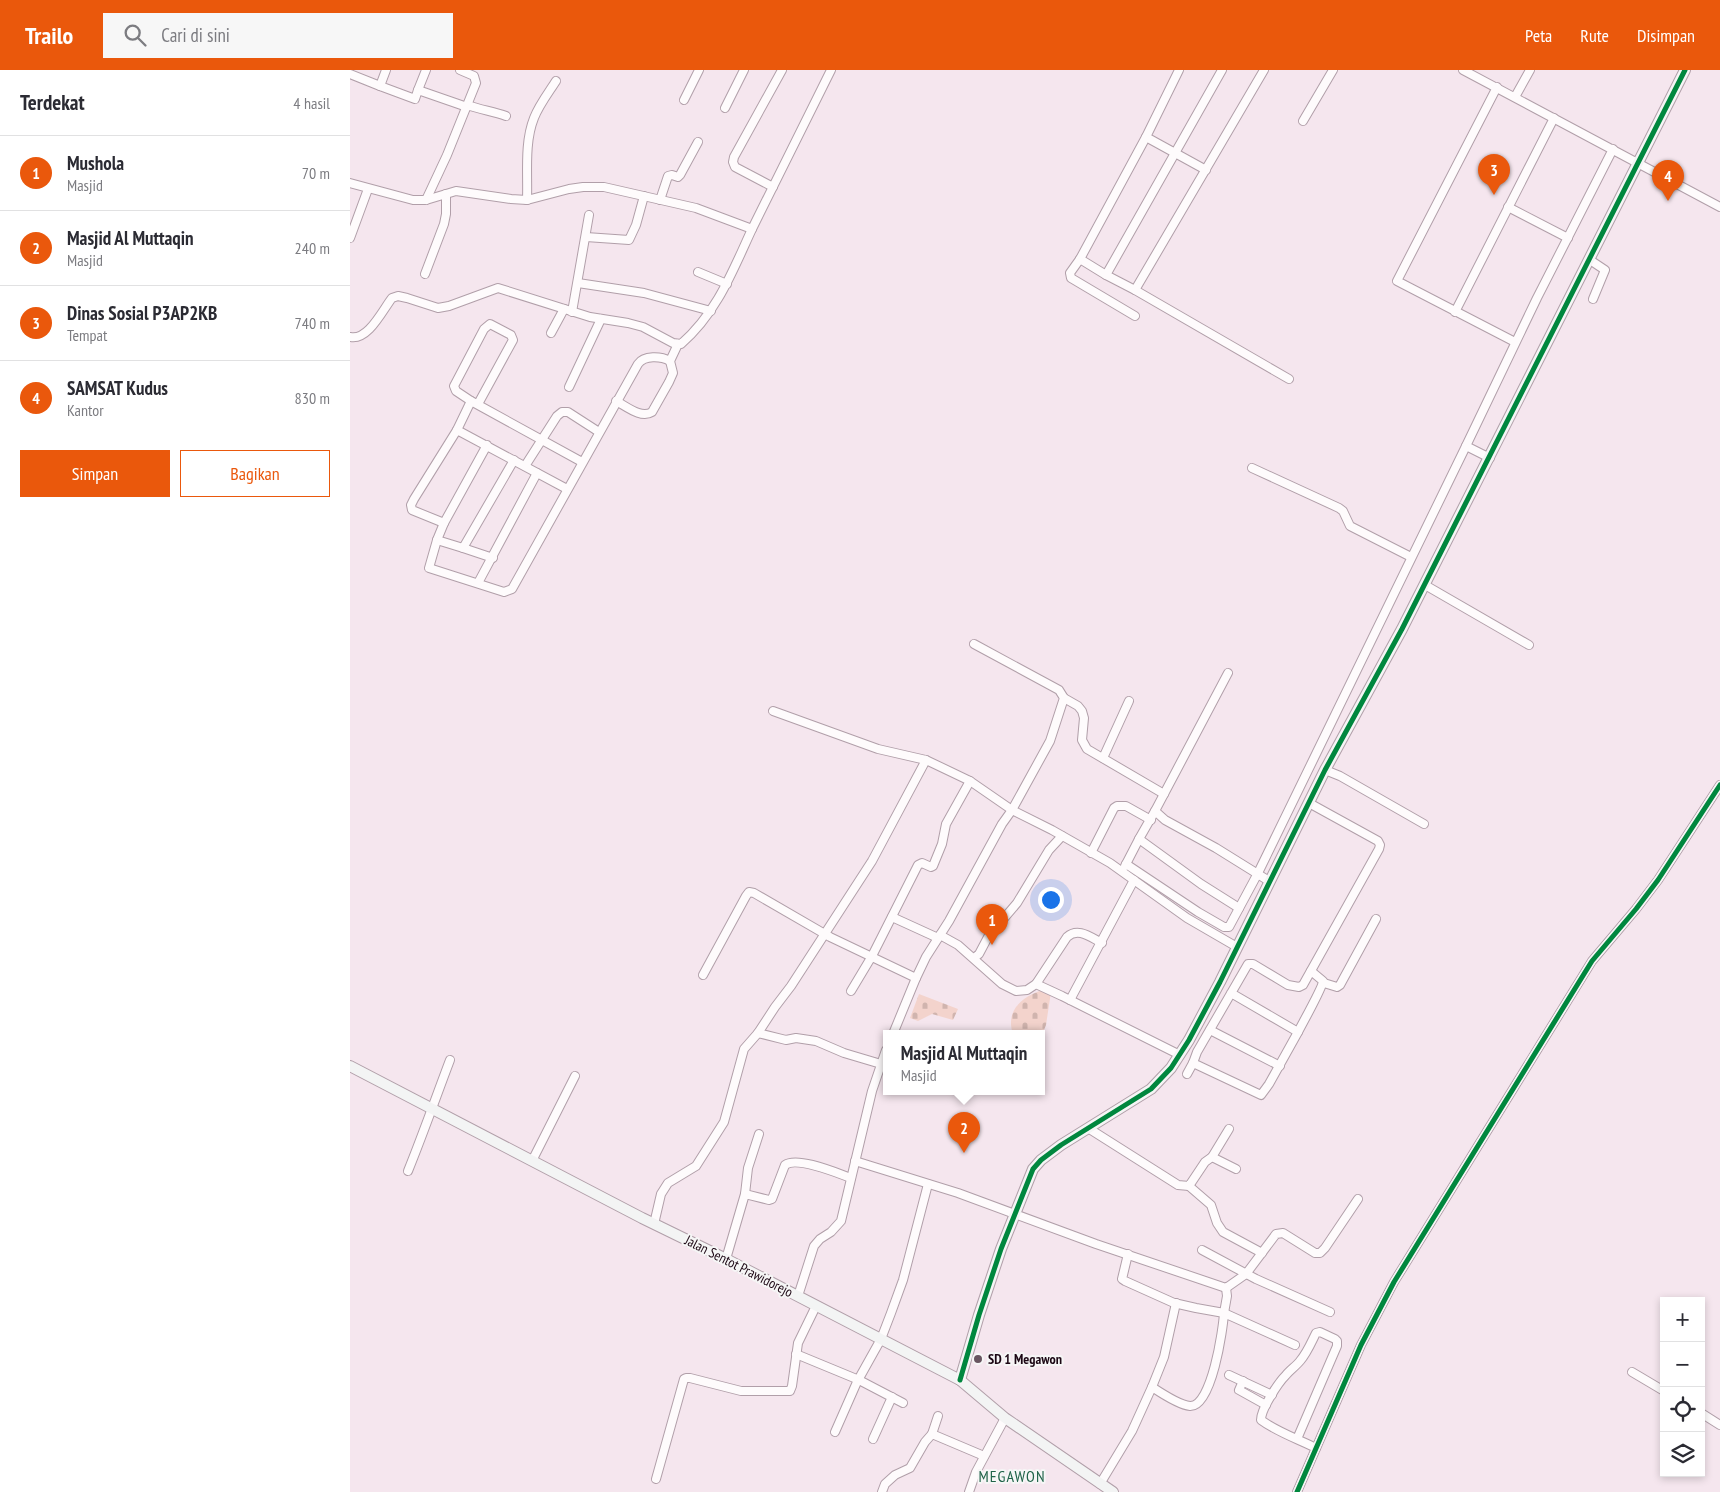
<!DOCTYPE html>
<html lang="id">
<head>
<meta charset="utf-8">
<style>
  :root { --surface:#fff; --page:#f7f7f7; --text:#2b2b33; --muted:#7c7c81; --line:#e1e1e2; --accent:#ea580c }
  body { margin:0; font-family:"PT Sans Narrow",sans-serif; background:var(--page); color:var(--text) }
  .controls { position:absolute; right:15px; bottom:15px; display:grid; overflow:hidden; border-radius:0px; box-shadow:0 2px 8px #0003 }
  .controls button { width:45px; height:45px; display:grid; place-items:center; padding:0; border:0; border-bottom:1px solid var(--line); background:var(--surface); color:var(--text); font:25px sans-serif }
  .you { position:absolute; left:700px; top:829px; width:18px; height:18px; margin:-12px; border:4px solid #fff; border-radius:50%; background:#1a73e8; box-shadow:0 0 0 8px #1a73e833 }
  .badge { display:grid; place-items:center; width:32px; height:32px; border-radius:50%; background:var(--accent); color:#fff; font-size:16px; font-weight:700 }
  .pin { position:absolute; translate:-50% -41px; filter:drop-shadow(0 1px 2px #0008) }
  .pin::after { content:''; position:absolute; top:26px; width:18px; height:15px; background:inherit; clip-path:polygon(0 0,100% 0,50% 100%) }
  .popup { position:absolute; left:533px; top:960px; width:162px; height:65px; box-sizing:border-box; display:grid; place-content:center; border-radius:0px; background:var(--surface); filter:drop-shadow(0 1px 4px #0005); font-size:16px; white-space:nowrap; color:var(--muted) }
  .popup b { font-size:19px; color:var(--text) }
  .popup::after { content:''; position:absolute; left:50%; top:100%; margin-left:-10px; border:10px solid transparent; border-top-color:var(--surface) }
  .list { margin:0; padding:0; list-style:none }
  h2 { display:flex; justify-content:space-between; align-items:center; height:65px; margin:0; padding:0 20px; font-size:21px }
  h2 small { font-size:16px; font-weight:400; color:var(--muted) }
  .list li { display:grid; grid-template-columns:32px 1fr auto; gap:15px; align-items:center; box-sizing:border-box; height:75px; padding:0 20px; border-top:1px solid var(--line) }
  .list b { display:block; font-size:19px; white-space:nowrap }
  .list p { margin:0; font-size:16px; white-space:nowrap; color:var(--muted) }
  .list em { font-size:16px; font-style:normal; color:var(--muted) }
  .actions { display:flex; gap:10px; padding:15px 20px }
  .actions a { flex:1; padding:11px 0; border:1px solid var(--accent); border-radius:0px; text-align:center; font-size:18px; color:var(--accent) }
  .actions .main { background:var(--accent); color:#fff }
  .icon { flex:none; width:28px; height:28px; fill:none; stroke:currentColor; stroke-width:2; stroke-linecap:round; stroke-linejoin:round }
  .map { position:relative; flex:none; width:1370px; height:1422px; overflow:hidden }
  header { display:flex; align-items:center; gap:30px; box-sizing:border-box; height:70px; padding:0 25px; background:var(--accent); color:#fff }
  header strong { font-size:24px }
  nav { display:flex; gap:28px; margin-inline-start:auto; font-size:18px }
  .search { width:350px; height:45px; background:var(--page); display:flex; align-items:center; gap:12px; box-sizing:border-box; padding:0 18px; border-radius:0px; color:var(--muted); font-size:19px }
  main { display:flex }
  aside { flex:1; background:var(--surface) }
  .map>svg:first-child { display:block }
  .cemetery { fill:url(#cemetery-stones) }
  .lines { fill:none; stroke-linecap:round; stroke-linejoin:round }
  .street-casing { stroke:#b19fa9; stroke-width:10 }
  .secondary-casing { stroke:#b19fa9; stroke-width:12 }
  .street { stroke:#fefbfc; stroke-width:8 }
  .secondary { stroke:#f3f4f4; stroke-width:10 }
  .cycleway-casing { stroke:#f6f6f6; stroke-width:8 }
  .cycleway { stroke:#00873e; stroke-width:5 }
  .poi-dot { fill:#685560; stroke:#f6f6f6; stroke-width:2 }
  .labels { text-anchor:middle; stroke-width:4; stroke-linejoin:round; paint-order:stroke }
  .street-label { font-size:14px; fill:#1c0714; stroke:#f6f6f6 }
  .poi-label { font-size:14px; font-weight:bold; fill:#1c0714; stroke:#f6f6f6; text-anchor:start }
  .quarter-label { font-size:16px; letter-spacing:1px; fill:#206349; stroke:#f6f6f6 }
</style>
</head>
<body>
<header>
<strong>Trailo</strong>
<div class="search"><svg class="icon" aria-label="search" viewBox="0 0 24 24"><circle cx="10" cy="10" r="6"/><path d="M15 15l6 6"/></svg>Cari di sini</div>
<nav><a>Peta</a><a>Rute</a><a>Disimpan</a></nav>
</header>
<main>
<aside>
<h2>Terdekat<small>4 hasil</small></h2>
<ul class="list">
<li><span class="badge">1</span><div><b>Mushola</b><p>Masjid</p></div><em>70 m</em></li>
<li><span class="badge">2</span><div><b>Masjid Al Muttaqin</b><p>Masjid</p></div><em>240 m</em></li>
<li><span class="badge">3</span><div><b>Dinas Sosial P3AP2KB</b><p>Tempat</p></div><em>740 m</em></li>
<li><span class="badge">4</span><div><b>SAMSAT Kudus</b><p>Kantor</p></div><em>830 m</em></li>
</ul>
<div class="actions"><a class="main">Simpan</a><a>Bagikan</a></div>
</aside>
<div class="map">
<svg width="1370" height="1422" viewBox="0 0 1370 1422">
  <defs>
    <pattern id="cemetery-stones" width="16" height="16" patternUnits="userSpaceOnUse" patternTransform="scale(1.25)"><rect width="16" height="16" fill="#f3d3cc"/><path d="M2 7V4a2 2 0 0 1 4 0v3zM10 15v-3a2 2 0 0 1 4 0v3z" fill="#d0b4ae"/></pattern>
  </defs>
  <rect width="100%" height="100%" fill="#f5e6ee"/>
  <g class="cemetery">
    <path d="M693,920L701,922L696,955L692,965L663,964C655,941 672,926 693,920Z"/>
    <path d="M569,924L608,939L603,950L582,944L568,951L560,948Z"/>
  </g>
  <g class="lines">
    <defs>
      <g id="street">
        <path d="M36,0L30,16L65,29L68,20L117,37"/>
        <path d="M829,0L796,67L856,100"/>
        <path d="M1113,0L1370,137"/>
        <path d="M0,4L30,16"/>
        <path d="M1147,17L1047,211L1165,272"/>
        <path d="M68,20L76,0"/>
        <path d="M1165,27L1180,0"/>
        <path d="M334,30L349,0"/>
        <path d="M118,35C130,40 143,41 156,46"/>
        <path d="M375,38L394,0"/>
        <path d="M953,51L983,0"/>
        <path d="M796,67L730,189L756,205L872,0"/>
        <path d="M0,113L63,130H76L106,121L161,129L177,130L219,119L233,117H254L346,138L402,159L481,0"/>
        <path d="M423,117L385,97L383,92L384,87L432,0"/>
        <path d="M76,130L97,85L126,13L124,6L110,0"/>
        <path d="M177,130C178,104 174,73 184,48C189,35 199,22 206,11"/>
        <path d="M310,130L318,106L322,105L328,107L330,105L348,72"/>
        <path d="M1158,137L1218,168"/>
        <path d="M236,167L279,170L286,155L294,126"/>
        <path d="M0,168L18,119"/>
        <path d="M730,189L720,203L721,208L785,246"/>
        <path d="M1240,190L1255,200L1243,229"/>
        <path d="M348,202L377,214"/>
        <path d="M75,204L94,154L96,144V124"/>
        <path d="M756,205L785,220L914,0"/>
        <path d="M228,213L294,223L361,241"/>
        <path d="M785,220L939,309"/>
        <path d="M222,242L239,145"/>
        <path d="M1105,242L1204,48"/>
        <path d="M201,263L214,239"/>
        <path d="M0,267C18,271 32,241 42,228L48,226L57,228L88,238L99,236L148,218L240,247L278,253L293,257L323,273L331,274C367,243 383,200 402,159"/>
        <path d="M219,317L251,249"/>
        <path d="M121,331L106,321L104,316L134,259L140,254L161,265L163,270L128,334"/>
        <path d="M266,331C276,336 291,349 302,342L319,312L323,303L320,291L328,274"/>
        <path d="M107,360L121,331L232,392"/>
        <path d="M137,375L94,453L62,440L61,435L64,429L107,360L217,419"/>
        <path d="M1140,388L1116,376L1187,228L1263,79"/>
        <path d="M175,396L207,346L212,342H218L249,362"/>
        <path d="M902,398L989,438L993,441L1000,456L1061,487"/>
        <path d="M94,453L87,470L79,498L154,522L162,519L288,294C294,285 311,286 320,291"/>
        <path d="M87,470L113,478L164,390"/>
        <path d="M113,478L143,488"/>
        <path d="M128,513L187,403"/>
        <path d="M1075,515L1179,575"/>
        <path d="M624,574L709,620L714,628L700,671L662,740L702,760L760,793L837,848L887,877"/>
        <path d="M878,603L805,741L815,750L866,778L919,811"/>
        <path d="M714,628L728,636L732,641L734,648L732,670L737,679L814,724"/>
        <path d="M423,641L528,679L576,690L620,711L662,740L652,754L599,851L576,887L566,908L543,964"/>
        <path d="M753,688L779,631"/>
        <path d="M975,700L990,706L1074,754"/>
        <path d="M805,741L789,769L851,814L889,838"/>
        <path d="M741,783L764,738L767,736H776L801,750"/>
        <path d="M776,794L848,842L874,857H879L908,803L1116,376"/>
        <path d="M775,796L789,769"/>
        <path d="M542,847L588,868"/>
        <path d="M590,865L608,875L652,914L666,921L677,920L686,914L712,926L830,985"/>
        <path d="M624,888L629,884L638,867L667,833L699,780L712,766"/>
        <path d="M353,905L396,826L399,822L404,823L480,867L566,908"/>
        <path d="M974,913L987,917L990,915L1026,849"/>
        <path d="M686,914L717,867C728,857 740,867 752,873"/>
        <path d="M501,921L522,886L568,795L572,793L581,797L583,796L592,774L596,754L620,711"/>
        <path d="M881,923L948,962L919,1014L911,1025L843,993L847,982L898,894H903L938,915L949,917L953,915L1029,779L1030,775L1028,771L959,733"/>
        <path d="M720,930L784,810"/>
        <path d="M860,960L930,996"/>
        <path d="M948,962C952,954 973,917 973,911L961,901"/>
        <path d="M408,963L436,970L446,968L466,971L494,983L531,994"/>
        <path d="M837,1004L843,993"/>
        <path d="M738,1058L828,1115L839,1116L855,1092L862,1087L886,1099"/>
        <path d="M862,1087L879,1059"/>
        <path d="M182,1091L225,1006"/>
        <path d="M505,1091L608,1123L746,1174L876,1218L896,1204L926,1164L933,1163L965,1183H970L975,1178L1008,1129"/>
        <path d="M58,1101C73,1064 86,1027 100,990"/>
        <path d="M839,1116L861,1135L867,1153L873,1162L912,1183"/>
        <path d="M395,1124L398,1098L409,1064"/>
        <path d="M304,1154L311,1124L318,1113L346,1096L374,1052L394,979L408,963L425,937L441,916L522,791L576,690"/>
        <path d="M852,1180L906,1209L980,1242"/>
        <path d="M778,1184L772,1209L775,1211L824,1233L846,1238L874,1243L877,1226L876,1218"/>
        <path d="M376,1189L395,1124L419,1130L422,1129L435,1095C447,1086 487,1103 501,1108"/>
        <path d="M448,1226L464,1176L470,1169L481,1162L491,1151L522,1021L536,980"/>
        <path d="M446,1284L509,1310L553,1333"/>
        <path d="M1282,1302L1314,1321"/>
        <path d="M879,1305L922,1325"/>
        <path d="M893,1311L889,1320L916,1335"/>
        <path d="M802,1317L814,1287L826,1233"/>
        <path d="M1351,1343L1370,1355"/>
        <path d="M485,1362L507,1312L531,1269L541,1243L553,1210L578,1114"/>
        <path d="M582,1364L588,1346"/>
        <path d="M523,1369L542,1327"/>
        <path d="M947,1369L987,1276V1271L985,1269L970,1262L966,1263C961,1273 957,1283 950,1291C946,1296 940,1300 936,1305C928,1313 911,1339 911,1350C927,1362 948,1369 966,1378"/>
        <path d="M306,1409L334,1309L336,1308H340L391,1321H440L442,1316L448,1273L466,1236"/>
        <path d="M750,1414L782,1361L802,1317C811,1323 829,1335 840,1336C862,1337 873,1259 874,1243L945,1275"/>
        <path d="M532,1422L535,1414L545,1405L560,1398L575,1372L582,1364L634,1386"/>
        <path d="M619,1422L626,1402L655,1348"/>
        <path d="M947,1422L1011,1275L1044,1212L1242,891L1286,839L1308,810L1370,715"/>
      </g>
      <g id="secondary">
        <path d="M0,996L292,1148L376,1189L610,1310L655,1348L763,1422"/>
        <path d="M610,1310L629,1245L651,1179L683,1099L691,1090L711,1075L801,1019L821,998L839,970L870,912L975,700L1052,559L1335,0"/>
      </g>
    </defs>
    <use href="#street" class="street-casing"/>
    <use href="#secondary" class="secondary-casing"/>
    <use href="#street" class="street"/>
    <use href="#secondary" class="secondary"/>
    <defs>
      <g id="cycleway">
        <path d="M610,1310L629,1245L651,1179L683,1099L691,1090L711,1075L801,1019L821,998L839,970L870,912L975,700L1052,559L1335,0"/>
        <path d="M947,1422L1011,1275L1044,1212L1242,891L1286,839L1308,810L1370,715"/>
      </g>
    </defs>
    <use href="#cycleway" class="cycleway-casing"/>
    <use href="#cycleway" class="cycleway"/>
  </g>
  <circle class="poi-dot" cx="628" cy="1289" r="5"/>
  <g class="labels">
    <g class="street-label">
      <text transform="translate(389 1196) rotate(27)" y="5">Jalan Sentot Prawidorejo</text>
    </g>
    <g class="poi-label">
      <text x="638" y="1294">SD 1 Megawon</text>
    </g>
    <g class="quarter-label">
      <text x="662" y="1412">MEGAWON</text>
    </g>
  </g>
</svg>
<div class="controls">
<button>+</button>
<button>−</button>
<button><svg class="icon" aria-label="locate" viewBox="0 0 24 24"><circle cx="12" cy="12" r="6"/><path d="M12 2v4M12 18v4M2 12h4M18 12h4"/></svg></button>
<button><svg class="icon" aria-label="layers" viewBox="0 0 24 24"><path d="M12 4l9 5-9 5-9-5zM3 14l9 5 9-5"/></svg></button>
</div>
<div class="you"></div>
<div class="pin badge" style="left:642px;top:875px">1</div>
<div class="pin badge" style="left:614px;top:1083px">2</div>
<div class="popup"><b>Masjid Al Muttaqin</b>Masjid</div>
<div class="pin badge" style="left:1144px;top:125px">3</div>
<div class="pin badge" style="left:1318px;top:131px">4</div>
</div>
</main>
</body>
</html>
